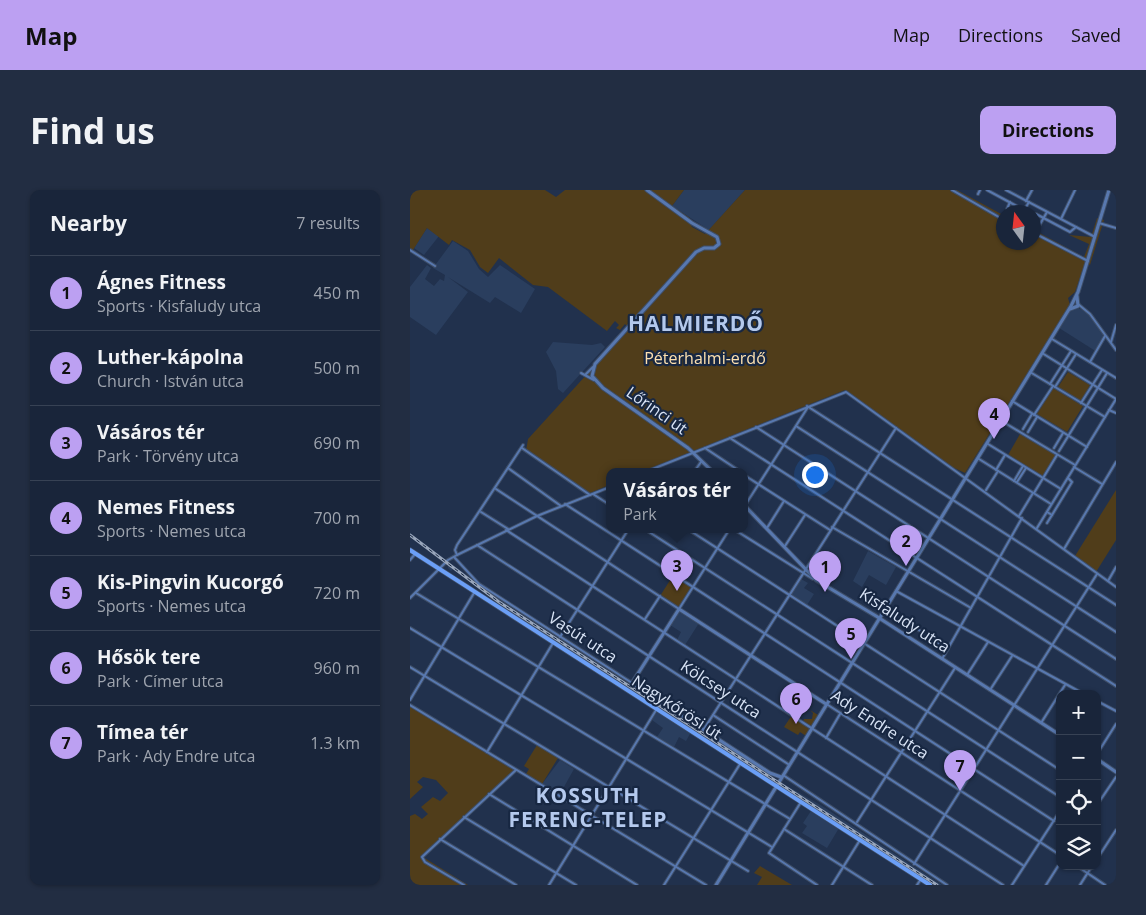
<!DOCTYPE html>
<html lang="en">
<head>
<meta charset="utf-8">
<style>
  :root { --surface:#19253a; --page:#222d42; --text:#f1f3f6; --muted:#9fa5af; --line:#374254; --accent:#bca0f2 }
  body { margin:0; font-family:"Open Sans",sans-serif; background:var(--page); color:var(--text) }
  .controls { position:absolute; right:15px; bottom:15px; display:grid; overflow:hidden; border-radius:10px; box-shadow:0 1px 4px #0004 }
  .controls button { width:45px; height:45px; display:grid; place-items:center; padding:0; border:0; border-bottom:1px solid var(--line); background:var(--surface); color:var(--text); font:25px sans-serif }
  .compass { position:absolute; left:586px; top:15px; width:45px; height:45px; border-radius:50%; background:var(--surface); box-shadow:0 1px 4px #0004; rotate:345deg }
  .you { position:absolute; left:404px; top:284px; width:18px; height:18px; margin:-12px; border:4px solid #fff; border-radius:50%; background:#1a73e8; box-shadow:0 0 0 8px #1a73e833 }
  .badge { display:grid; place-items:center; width:32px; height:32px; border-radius:50%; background:var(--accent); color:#111; font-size:16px; font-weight:700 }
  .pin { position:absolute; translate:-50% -41px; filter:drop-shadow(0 1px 2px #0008) }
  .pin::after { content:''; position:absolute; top:26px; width:18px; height:15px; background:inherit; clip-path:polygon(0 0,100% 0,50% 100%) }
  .popup { position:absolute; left:196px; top:278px; width:142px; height:65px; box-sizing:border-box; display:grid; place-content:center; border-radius:10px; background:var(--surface); filter:drop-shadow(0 1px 4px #0005); font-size:16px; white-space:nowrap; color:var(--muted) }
  .popup b { font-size:19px; color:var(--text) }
  .popup::after { content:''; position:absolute; left:50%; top:100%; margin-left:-10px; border:10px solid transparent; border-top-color:var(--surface) }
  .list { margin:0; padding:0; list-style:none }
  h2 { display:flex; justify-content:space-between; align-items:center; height:65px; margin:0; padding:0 20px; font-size:21px }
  h2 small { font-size:16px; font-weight:400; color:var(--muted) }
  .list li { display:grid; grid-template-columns:32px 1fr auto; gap:15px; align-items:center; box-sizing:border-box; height:75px; padding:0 20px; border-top:1px solid var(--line) }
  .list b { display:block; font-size:19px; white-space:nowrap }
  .list p { margin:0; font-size:16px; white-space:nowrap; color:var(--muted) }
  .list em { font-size:16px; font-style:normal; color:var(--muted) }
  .icon { flex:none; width:28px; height:28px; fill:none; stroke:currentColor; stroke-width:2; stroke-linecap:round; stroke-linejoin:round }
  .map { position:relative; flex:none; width:706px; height:695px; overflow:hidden; border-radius:10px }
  header { display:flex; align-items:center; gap:30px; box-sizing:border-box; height:70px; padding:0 25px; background:var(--accent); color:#111 }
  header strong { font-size:24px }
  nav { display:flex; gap:28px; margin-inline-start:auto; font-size:18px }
  .intro { display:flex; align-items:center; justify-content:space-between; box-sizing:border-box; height:120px; padding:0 30px }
  h1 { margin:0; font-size:35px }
  .button { padding:12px 22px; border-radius:10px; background:var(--accent); color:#111; font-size:18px; font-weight:700 }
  main { display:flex; gap:30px; padding:0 30px }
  aside { flex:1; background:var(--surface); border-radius:10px; box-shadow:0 1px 4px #0004 }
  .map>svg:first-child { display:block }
  .built { fill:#2a3e5e }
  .green { fill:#503d1a }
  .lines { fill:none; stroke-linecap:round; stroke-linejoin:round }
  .minor-casing { stroke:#3e4e68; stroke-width:4 }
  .tertiary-casing { stroke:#3e4e68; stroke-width:5 }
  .secondary-casing { stroke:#3e4e68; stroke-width:5.5 }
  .minor { stroke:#5878af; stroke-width:2 }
  .tertiary { stroke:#5878af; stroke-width:3 }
  .secondary { stroke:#6b9ff7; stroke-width:4 }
  .rail-casing { stroke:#99a6bb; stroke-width:3 }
  .rail { stroke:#172742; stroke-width:1; stroke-dasharray:4; stroke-linecap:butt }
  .labels { text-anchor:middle; stroke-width:4.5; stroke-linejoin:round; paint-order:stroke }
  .park-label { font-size:16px; fill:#fde0af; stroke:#172742 }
  .street-label { font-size:16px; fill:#d9e4f6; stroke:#172742 }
  .district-label { font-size:21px; font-weight:bold; letter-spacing:1px; fill:#b4c9ed; stroke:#172742 }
</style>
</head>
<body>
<header>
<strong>Map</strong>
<nav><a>Map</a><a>Directions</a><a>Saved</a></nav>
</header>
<div class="intro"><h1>Find us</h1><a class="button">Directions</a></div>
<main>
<aside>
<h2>Nearby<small>7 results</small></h2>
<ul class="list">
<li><span class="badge">1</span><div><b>Ágnes Fitness</b><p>Sports · Kisfaludy utca</p></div><em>450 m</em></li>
<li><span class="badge">2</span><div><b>Luther-kápolna</b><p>Church · István utca</p></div><em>500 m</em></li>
<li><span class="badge">3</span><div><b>Vásáros tér</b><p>Park · Törvény utca</p></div><em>690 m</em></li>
<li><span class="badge">4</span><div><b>Nemes Fitness</b><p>Sports · Nemes utca</p></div><em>700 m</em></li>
<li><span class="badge">5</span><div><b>Kis-Pingvin Kucorgó</b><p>Sports · Nemes utca</p></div><em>720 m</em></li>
<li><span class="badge">6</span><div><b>Hősök tere</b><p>Park · Címer utca</p></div><em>960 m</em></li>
<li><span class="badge">7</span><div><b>Tímea tér</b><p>Park · Ady Endre utca</p></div><em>1.3 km</em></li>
</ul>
</aside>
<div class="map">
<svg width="706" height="695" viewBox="0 0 706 695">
  <rect width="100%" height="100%" fill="#21314d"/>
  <g class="built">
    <path d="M274,0H335L299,40L262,16Z"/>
    <path d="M17,38L29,46L14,65L4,58Z"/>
    <path d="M43,51L58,61L69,79L78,87L90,75L125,99L111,123L85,107L80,113L38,87L58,102L26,145L0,127V97L17,75L21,78L15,89L24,96L30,89L34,91L35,85L23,78Z"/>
    <path d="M660,115L676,121L694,145L695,150L687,162L646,136Z"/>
    <path d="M143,152L182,155L191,153L195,157L153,203L148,199L146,181L136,162Z"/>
    <path d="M0,343L106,422L360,586L412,616L532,695H525L438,641L80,407L43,379L41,381L38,378V375L0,347Z"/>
    <path d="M458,361L486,377L476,395L459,385L452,397L443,391Z"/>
    <path d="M391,389L398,393L394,398L404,404L397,415L381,404Z"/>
    <path d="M270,420L289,433L275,455L267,450L271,442L260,435Z"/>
    <path d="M248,521L281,542L276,551L269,547L264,557L247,547L253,538L242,530Z"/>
    <path d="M150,570L164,579L150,604L132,594Z"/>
    <path d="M401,621L429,638L417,658L392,643L397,636L393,633Z"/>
  </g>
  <g class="green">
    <path d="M0,0H135L146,7L155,0H274L262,16L280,28L278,30L282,37L295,44L335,0H547L593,25L594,52H624V40L674,67L679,54L659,45L681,47L687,28L694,30L680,75L675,73L665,102L658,108L660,115L555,283L542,277L435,200L231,282H200L199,295L180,303L116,261L118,249L219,138L215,134L210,140L206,138L209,135L205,131L197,141L138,97L123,95L89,68L78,83L70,77L60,60L42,50L39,55L17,38L3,60L0,58Z"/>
    <path d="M658,182L680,195L671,211L648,197Z"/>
    <path d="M643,198L673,216L657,242L627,224Z"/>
    <path d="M610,244L646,265L633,287L598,265Z"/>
    <path d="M706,300V350L686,382L665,366Z"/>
    <path d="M264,384L283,397L269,419L250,406Z"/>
    <path d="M0,515L108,579L13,667L58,695H0V626L5,624L12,629L18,624L11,617L23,607L30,611L38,603L26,590L13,587L7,592L13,597L0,609Z"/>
    <path d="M400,520L408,525L396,546L390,542L388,545L374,537L382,525L393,532L394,529H402L403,523Z"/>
    <path d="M127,555L148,568L132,594L116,584L119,579L114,576Z"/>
    <path d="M350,676L382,695H347L352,687L344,683Z"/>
  </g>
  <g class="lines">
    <defs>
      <g id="minor">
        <path d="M542,0L594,30"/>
        <path d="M577,0L614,20"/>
        <path d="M596,0L685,47"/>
        <path d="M568,4L570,0"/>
        <path d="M616,11L622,0"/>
        <path d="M597,19L600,12"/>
        <path d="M613,22L619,12"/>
        <path d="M626,24L660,42L666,37"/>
        <path d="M651,29L665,0"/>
        <path d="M689,33L706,38"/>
        <path d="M629,36L637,22"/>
        <path d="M624,43L678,71"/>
        <path d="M0,60L25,76"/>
        <path d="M668,114L680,124L706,160"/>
        <path d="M642,149L706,188"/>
        <path d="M701,152L706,135"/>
        <path d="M632,163L706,209"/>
        <path d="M680,172L695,146"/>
        <path d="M620,182L695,227"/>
        <path d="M171,183L184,190"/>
        <path d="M175,185L183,177"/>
        <path d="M640,194L661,161"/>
        <path d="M645,197L666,164"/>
        <path d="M602,211L677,257"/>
        <path d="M671,213L692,180"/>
        <path d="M397,216L706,415"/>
        <path d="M699,220L706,223"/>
        <path d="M624,225L643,196"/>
        <path d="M590,230L665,275"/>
        <path d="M386,236L706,442"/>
        <path d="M346,237L706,469"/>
        <path d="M613,239L622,224"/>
        <path d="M618,242L627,227"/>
        <path d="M320,248L706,496"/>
        <path d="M578,254L651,299"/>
        <path d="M112,258L180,305"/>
        <path d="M295,258L331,282"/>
        <path d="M644,258L653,243"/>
        <path d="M649,261L697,183"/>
        <path d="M569,269L641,314"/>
        <path d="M664,277L692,294"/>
        <path d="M98,278L151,316"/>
        <path d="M586,280L595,265"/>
        <path d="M235,282L436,202L706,397"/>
        <path d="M284,282L291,272"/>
        <path d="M334,285L420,340"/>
        <path d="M604,291L613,276"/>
        <path d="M607,292L616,278"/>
        <path d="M86,299L269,419L319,340"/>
        <path d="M576,300L588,281"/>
        <path d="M624,303L647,265"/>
        <path d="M183,304L200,315"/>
        <path d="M155,314L644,631"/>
        <path d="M334,317L398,217"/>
        <path d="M71,322L98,339"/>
        <path d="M637,322L642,325L637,333"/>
        <path d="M642,325L662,292L658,288"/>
        <path d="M609,326L623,303"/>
        <path d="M422,337L561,418"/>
        <path d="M357,338L374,311"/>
        <path d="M627,338L706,209"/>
        <path d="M96,340L614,676"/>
        <path d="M236,340L650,607"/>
        <path d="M279,340L650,580"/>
        <path d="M325,340L403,389"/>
        <path d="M67,355L593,695"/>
        <path d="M375,356L395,325"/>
        <path d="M654,359L706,272"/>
        <path d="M47,365L45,360L47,355L113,255"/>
        <path d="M44,367L69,394L222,493"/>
        <path d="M0,370L5,364"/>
        <path d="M698,391L706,377"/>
        <path d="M486,401L674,504"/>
        <path d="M6,403L380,629"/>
        <path d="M0,408L38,370L47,365L127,326L200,297"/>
        <path d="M475,418L538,459"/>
        <path d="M235,429L250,406"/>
        <path d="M0,438L362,657"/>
        <path d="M150,447L218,340"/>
        <path d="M532,469L612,328"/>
        <path d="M0,477L338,681"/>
        <path d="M557,485L578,452"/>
        <path d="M580,500L602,466"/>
        <path d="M0,510L64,403"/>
        <path d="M687,511L706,521"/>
        <path d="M0,515L296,695"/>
        <path d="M418,515L650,665"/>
        <path d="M303,525L378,574"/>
        <path d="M631,533L655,495"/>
        <path d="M294,539L486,238"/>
        <path d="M416,548L430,524"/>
        <path d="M77,562L143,453"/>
        <path d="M687,564L706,534"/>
        <path d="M373,585L537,695"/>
        <path d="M79,604L227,695"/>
        <path d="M391,612L359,663L407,695"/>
        <path d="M687,615L706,587"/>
        <path d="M54,627L166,695"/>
        <path d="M447,632L545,478"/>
        <path d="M374,639L462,695"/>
        <path d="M30,649L106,695"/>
        <path d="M687,669L706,640"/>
        <path d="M504,674L687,384"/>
        <path d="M667,676L695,695"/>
        <path d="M54,695L15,672L12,667L106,580"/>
        <path d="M139,695L251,512"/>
        <path d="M254,695L330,574"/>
        <path d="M422,695L450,650"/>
        <path d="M507,695L511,689"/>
        <path d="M602,695L650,621"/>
        <path d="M636,695L650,673"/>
        <path d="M670,695L682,676"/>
        <path d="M705,695L706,693"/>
      </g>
      <g id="tertiary">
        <path d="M237,0L282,33L307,47L309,54L304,58H294L286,62L185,174L182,186L193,198L278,258L303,282"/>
        <path d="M660,119L668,116L667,106"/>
        <path d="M334,315L406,390L466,426L650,545"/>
        <path d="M687,569L706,582"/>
        <path d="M371,587L360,583L222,493L269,419L416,514"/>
        <path d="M306,695L661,116L668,102L699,0"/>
      </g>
      <path id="secondary" d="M0,360L520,695"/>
    </defs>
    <use href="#minor" class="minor-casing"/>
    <use href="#tertiary" class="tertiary-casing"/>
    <use href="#secondary" class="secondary-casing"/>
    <use href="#minor" class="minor"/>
    <use href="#tertiary" class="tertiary"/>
    <use href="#secondary" class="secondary"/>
    <defs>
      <path id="rail" d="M0,345L89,412L527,695"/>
    </defs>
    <use href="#rail" class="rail-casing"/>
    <use href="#rail" class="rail"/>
  </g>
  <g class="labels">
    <g class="park-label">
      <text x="295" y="174">Péterhalmi-erdő</text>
    </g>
    <g class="street-label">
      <text transform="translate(247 220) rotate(35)" y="6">Lőrinci út</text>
      <text transform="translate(495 430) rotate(33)" y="6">Kisfaludy utca</text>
      <text transform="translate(173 447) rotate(33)" y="6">Vasút utca</text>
      <text transform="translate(311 499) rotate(33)" y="6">Kölcsey utca</text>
      <text transform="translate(267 517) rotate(33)" y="6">Nagykőrösi út</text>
      <text transform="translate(470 534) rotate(33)" y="6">Ady Endre utca</text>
    </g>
    <g class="district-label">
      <text x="286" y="141">HALMIERDŐ</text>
      <text x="178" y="613">KOSSUTH<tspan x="178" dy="24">FERENC-TELEP</tspan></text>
    </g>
  </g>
</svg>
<div class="controls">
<button>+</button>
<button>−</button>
<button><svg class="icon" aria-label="locate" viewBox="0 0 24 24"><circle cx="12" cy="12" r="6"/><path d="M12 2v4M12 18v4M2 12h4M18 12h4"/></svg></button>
<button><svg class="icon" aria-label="layers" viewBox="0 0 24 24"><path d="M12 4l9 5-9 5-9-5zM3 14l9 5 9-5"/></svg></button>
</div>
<svg class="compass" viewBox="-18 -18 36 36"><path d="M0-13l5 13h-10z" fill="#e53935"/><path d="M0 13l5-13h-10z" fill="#9fa5af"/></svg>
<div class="you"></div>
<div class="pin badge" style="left:415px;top:402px">1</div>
<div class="pin badge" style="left:496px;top:376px">2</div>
<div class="pin badge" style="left:267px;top:401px">3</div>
<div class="popup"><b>Vásáros tér</b>Park</div>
<div class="pin badge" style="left:584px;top:249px">4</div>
<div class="pin badge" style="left:441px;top:469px">5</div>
<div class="pin badge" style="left:386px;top:534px">6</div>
<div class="pin badge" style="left:550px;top:601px">7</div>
</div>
</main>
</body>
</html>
